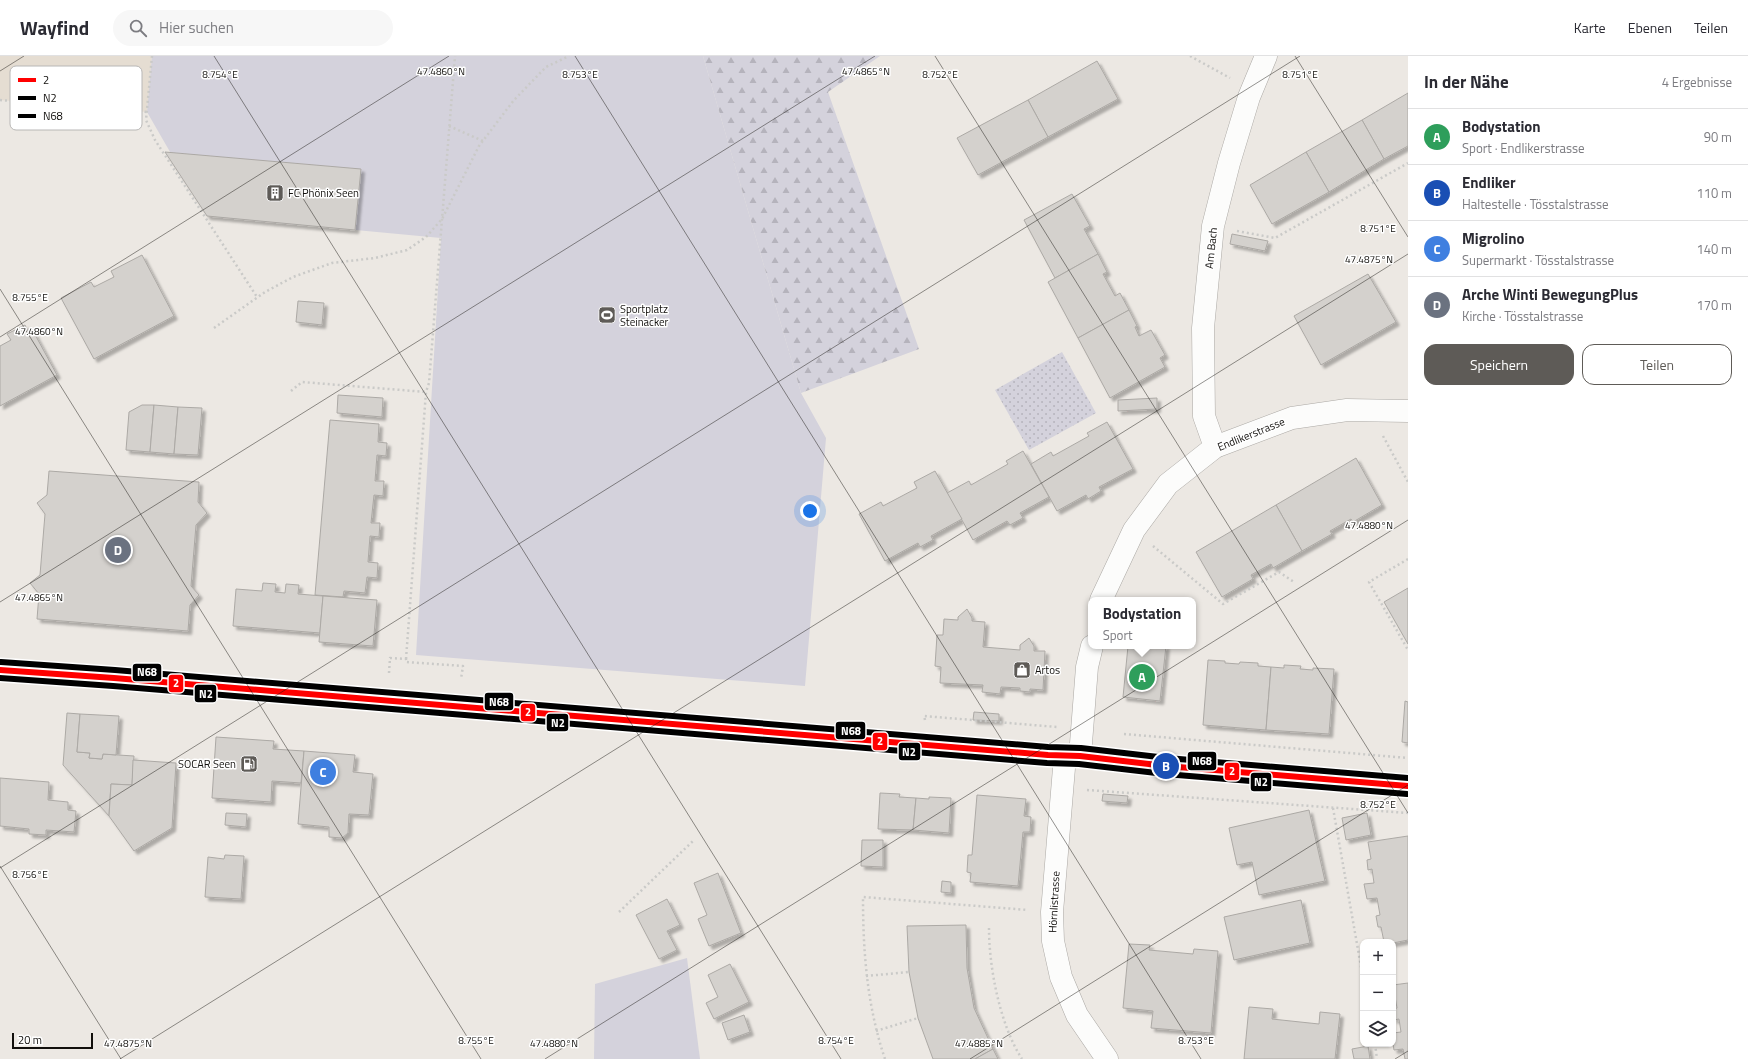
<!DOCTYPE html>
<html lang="de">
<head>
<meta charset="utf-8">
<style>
  :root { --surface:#fff; --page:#f7f7f7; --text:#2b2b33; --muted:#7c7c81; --line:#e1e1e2; --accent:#5e5b57 }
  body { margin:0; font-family:"Titillium Web",sans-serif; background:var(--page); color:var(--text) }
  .controls { position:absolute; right:12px; bottom:12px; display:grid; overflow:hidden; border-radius:8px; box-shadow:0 1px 3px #0004 }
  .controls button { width:36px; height:36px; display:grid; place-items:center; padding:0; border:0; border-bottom:1px solid var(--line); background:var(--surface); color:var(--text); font:20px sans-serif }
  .scale { position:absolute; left:12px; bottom:10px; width:81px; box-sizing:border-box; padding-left:4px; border:2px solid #110f0c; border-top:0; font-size:11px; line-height:14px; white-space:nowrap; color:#110f0c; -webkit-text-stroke:3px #fff; paint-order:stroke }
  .you { position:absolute; left:810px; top:455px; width:14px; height:14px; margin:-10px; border:3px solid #fff; border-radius:50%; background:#1a73e8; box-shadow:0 0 0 6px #1a73e833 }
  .badge { display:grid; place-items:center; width:26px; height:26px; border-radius:50%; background:var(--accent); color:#fff; font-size:13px; font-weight:700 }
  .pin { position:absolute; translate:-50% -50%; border:2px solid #fff; box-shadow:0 1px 4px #0006 }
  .popup { position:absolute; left:1088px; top:541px; width:108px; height:52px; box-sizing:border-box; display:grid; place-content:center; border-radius:8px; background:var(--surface); filter:drop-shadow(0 1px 3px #0005); font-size:13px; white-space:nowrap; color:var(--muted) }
  .popup b { font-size:15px; color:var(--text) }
  .popup::after { content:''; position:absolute; left:50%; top:100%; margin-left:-8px; border:8px solid transparent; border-top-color:var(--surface) }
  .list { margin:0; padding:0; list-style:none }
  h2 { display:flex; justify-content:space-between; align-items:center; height:52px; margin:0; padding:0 16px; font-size:17px }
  h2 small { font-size:13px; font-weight:400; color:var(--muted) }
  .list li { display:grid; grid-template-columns:26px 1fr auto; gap:12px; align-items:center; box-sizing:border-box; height:56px; padding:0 16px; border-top:1px solid var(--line) }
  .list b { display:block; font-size:15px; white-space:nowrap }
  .list p { margin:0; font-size:13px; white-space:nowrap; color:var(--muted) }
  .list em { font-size:13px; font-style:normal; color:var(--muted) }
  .actions { display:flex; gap:8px; padding:12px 16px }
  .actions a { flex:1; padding:9px 0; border:1px solid var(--accent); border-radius:12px; text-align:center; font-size:14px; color:var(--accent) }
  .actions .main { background:var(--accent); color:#fff }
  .icon { flex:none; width:22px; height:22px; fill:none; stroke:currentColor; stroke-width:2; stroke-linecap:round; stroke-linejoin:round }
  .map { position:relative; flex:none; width:1408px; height:1003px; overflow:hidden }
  header { display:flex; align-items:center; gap:24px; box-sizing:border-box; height:56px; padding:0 20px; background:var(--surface); border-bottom:1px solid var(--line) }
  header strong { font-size:19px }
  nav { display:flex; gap:22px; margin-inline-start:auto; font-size:14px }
  .search { width:280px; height:36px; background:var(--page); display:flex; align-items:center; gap:10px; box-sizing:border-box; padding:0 14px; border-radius:22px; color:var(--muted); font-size:15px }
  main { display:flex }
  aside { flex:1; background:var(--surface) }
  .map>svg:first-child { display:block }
  .built { fill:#e5ddd2 }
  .grass { fill:#d4d2dc }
  .forest { fill:url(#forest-firs) }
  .park { fill:url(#park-dots) }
  .building { fill:#d4d1cd; stroke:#aca9a5; filter:url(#shadow) }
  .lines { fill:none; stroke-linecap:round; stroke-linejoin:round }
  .street-casing { stroke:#aba8a4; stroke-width:23 }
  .primary-casing { stroke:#c8c7c4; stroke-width:23 }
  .path { stroke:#cacac8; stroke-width:2.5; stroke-dasharray:2 3; stroke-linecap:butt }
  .street { stroke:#fcfcfb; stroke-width:22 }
  .primary { stroke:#ece7e0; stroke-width:22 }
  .bus-1-casing { stroke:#fff; stroke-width:9 }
  .bus-2-casing { stroke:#fff; stroke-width:9 }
  .bus-3-casing { stroke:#fff; stroke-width:9 }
  .bus-1 { stroke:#f00; stroke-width:6 }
  .bus-2 { stroke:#000; stroke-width:6 }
  .bus-3 { stroke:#000; stroke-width:6 }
  .ticks { fill:none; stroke:#110f0c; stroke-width:1; stroke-opacity:0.45 }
  .labels { text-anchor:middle; stroke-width:3; stroke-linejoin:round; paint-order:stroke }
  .poi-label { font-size:11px; fill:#110f0c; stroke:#fff; text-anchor:start }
  .street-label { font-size:11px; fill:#110f0c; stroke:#fff }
  .key { fill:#fff; stroke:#b8b7b6; stroke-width:1 }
  .key-label { font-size:11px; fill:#110f0c }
  .ticks-label { font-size:10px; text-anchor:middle; fill:#110f0c; stroke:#fff; stroke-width:3; stroke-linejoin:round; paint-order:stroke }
  .line-badge { stroke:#fff; stroke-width:1.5 }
  .badge-label { font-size:11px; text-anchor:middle; font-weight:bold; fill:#fff }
</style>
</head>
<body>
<header>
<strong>Wayfind</strong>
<div class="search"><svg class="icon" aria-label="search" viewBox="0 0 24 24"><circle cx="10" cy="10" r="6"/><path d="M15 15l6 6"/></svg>Hier suchen</div>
<nav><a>Karte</a><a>Ebenen</a><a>Teilen</a></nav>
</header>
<main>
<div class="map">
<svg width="1408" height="1003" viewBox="0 0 1408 1003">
  <defs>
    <pattern id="forest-firs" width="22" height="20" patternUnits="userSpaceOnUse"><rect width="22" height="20" fill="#d4d2dc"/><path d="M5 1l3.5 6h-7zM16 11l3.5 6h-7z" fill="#b5b3bc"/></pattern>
    <pattern id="park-dots" width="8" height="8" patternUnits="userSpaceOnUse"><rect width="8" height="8" fill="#d4d2dc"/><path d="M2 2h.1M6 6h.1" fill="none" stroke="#b5b3bc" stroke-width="1.8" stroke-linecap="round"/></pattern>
    <filter id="shadow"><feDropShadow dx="3.5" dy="3.5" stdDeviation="1" flood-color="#0004"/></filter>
  </defs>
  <rect width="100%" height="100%" fill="#ece8e3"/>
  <path class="built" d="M0,0H152L147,56L0,44Z"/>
  <g class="grass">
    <path d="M152,0H703L801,337L826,382L805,630L416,599L441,182L207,160L147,56Z"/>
    <path d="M687,902L700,1003H594L595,928Z"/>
  </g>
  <path class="forest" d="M703,0H880L828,36L919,293L801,337Z"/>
  <path class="park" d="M1062,296L1096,357L1029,394L995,334Z"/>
  <g class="building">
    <path d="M1097,5L1118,43L1048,81L1028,44Z"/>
    <path d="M1408,37V90L1384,103L1362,64Z"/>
    <path d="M1028,44L1048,81L978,119L957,82Z"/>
    <path d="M1362,64L1384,103L1329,136L1306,96Z"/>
    <path d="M165,96L361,113L355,174L207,160Z"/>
    <path d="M1306,96L1329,136L1272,168L1250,129Z"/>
    <path d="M1072,138L1090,170L1084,173L1098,198L1055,222L1024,164Z"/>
    <path d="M1232,178L1268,185L1265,195L1230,188Z"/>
    <path d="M1098,198L1107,216L1103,218L1115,240L1120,237L1129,254L1078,282L1048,226Z"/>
    <path d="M142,199L174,260L94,303L61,242L91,226L94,231L114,221L111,215Z"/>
    <path d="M1368,218L1396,266L1321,309L1294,260Z"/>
    <path d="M298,245L324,247L322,269L296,266Z"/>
    <path d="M1129,254L1137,270L1135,271L1139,280L1151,274L1165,299L1160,302L1165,311L1110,342L1078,282Z"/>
    <path d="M25,269L28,275L32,273L57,319L0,350V290L11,284L7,278Z"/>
    <path d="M338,339L383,342L382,361L337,357Z"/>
    <path d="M1157,342V353L1118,355V344Z"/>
    <path d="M142,349H154L150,396L126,394L129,356Z"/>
    <path d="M154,349L178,351L174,398L150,396Z"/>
    <path d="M178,351L202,352L198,399L174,398Z"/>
    <path d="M330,364L379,368L378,386L387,387L386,400L377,399L375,425H384L383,440L374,439L371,467H380L379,481L370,480L368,506L378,507L377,522L367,521L365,537L344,535L343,541L315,539Z"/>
    <path d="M1107,366L1133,413L1099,431L1101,435L1088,443L1086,439L1057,455L1031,408L1051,396L1053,400L1089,380L1087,377Z"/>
    <path d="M1023,395L1049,441L1020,457L1023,462L1010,469L1007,465L973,484L947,437L969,425L971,429L1008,408L1006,405Z"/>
    <path d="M1356,402L1382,449L1353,466L1351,463L1330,475L1332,478L1302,495L1276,449Z"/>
    <path d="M49,415L199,426L198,446L207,457L196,469L191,530L199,539L190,549L188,575L37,563L39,538L30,527L40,519L45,458L37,447L47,439Z"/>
    <path d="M935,415L962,463L931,480L933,484L920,491L918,487L885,505L859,458L881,446L883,450L917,432L914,426Z"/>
    <path d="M1276,449L1302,495L1273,512L1271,508L1251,519L1253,523L1222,541L1196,496Z"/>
    <path d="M263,527L276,528L275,536L285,537L286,528L299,529L298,538L323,540L320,577L233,570L236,533L262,535Z"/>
    <path d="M1408,532V588L1384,546Z"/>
    <path d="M323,540L377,544L373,590L319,586Z"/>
    <path d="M967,553L972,562V565L985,566L983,591L1020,594V589L1029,582L1034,590V595H1045L1043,634L1030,633V636L1020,635V632L1001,631L1000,638L982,636L983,629L940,627L941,611L935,610L937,579H943L944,563L958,564V561Z"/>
    <path d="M1128,590H1166L1160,645L1123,641Z"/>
    <path d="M1208,604L1225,605V607L1239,608L1240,606L1258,607V610L1271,611L1266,674L1203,669Z"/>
    <path d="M1284,609L1301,610L1300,613L1313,614V612L1334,613L1329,678L1266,674L1271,611L1284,612Z"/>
    <path d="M1405,645L1408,646V687L1402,686Z"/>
    <path d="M974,656L999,658V665L973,664Z"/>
    <path d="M67,657L80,658L77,696L90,697L89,702L102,703L103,698L134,700L132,729L111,728L109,760L63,709Z"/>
    <path d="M80,658L119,660L116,699L103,698L102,703L89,702L90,697L77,696Z"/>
    <path d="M216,681L274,685L273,693L304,695L301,727L272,725L271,746L212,742Z"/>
    <path d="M304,695L355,699L353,716L373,718L369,759L349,758L348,777L342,782L329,781V771L298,768Z"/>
    <path d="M133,704L176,707L172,772L134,795L109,760L111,728L132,729Z"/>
    <path d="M0,722L49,726L48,744L68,746V754L76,755L74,776L46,774V779L29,778V773L0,770Z"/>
    <path d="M880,737L900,738L899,741L916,742L913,774L878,773Z"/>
    <path d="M1103,738L1128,740L1127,747L1102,745Z"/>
    <path d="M977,739L1026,743L1024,760L1031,761L1030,776H1023L1018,830L970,826L971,817L967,816L968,799H972Z"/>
    <path d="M929,741L951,742L949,777L913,774L916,742L929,743Z"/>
    <path d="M1309,754L1325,825L1259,839L1252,806L1237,809L1229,772Z"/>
    <path d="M226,757L247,758L246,771L225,769Z"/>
    <path d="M1367,757L1371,779L1346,784L1342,762Z"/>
    <path d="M1408,780V884L1393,887L1384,886L1381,871H1378L1376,860L1380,859L1377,842L1367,843L1364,828L1374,827L1372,813L1368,814L1367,804L1371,803L1368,786Z"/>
    <path d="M862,784H883V811L861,810Z"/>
    <path d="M225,799L244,800L241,843L205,841L208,801L224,803Z"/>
    <path d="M718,817L741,877L709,890L698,863L707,859L694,827Z"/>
    <path d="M942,825L951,826V837L941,836Z"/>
    <path d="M667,843L680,869L667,875L677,894L659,903L636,859Z"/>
    <path d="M1301,844L1310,887L1234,904L1224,861Z"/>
    <path d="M966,869L967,912L974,952L993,993L975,1003H933L918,962L909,916L907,870Z"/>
    <path d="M1129,888L1150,889L1149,894L1193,898L1194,893L1218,895L1211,977L1151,972L1153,955L1123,952Z"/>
    <path d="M730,908L749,946L714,963L706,947L718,941L708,919Z"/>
    <path d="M1408,927V1003H1405L1403,993L1394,994L1393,988V977L1401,976L1399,963L1394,964L1393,953L1397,952L1393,929Z"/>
    <path d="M1249,951L1273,953L1272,963L1319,968L1320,956L1340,958L1335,1003H1244Z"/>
    <path d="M744,959L750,976L728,984L722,967Z"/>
    <path d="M1368,990L1370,1003H1354L1352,993Z"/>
    <path d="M993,993L998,1003H975Z"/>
  </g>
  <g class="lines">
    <defs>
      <g id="street">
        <path d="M1215,391L1204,360L1203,272L1213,170L1229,107L1249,41L1266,0"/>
        <path d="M1101,544L1134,474L1168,428L1215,391L1292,362L1347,354L1408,355"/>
        <path d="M1065,700L1052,856L1053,885L1061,921L1077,959L1107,1003"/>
        <path d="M1080,700L1087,611L1092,590"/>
      </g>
      <path id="primary" d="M0,614L114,622L1048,699L1080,700L1166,710L1408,730"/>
    </defs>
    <use href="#street" class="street-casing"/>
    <use href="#primary" class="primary-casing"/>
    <g class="path">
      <path d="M152,0L146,64L155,84L257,241"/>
      <path d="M1190,0L1230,22"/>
      <path d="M0,44L147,56"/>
      <path d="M449,70L483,85"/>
      <path d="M1237,175L1275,182L1408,107"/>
      <path d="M214,272L265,236L293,221L332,207L375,202L407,194L426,181L442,163L479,90L514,44L546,11L569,0"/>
      <path d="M291,335L302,326L426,336"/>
      <path d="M1383,380L1408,426"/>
      <path d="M1153,490L1223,548L1279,516L1294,526"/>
      <path d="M1408,503L1369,526L1408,594"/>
      <path d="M406,603L426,336L429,327L455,0"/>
      <path d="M389,617L390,602L406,603V606L463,610L461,623"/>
      <path d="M925,664L924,660L1057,671"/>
      <path d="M1124,678L1408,702"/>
      <path d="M1087,734L1408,757"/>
      <path d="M1333,752L1363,922"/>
      <path d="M619,856L693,785"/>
      <path d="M989,872C989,912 1000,969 1022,1003"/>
      <path d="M866,920L909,916"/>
      <path d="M876,975L918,962"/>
      <path d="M1375,988L1377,1003"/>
      <path d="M885,1003C867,950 863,896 863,841L1028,854"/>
    </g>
    <use href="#street" class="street"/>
    <use href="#primary" class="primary"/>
    <defs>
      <path id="bus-1" d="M0,614L114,622L1048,699L1080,700L1166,710L1408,730"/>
      <path id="bus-2" d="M0,622L113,630L1047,707L1079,708L1165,718L1407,738"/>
      <path id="bus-3" d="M1,606L115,614L1048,691L1081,692L1167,702L1408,722"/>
    </defs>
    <use href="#bus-1" class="bus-1-casing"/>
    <use href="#bus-2" class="bus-2-casing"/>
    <use href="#bus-3" class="bus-3-casing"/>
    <use href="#bus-1" class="bus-1"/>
    <use href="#bus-2" class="bus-2"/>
    <use href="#bus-3" class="bus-3"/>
  </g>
  <path class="ticks" d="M214,0L841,1003M575,0L1201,1003M935,0L1408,757M1295,0L1408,181M0,15L24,0M0,233L481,1003M0,281L449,0M0,546L875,0M0,810L121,1003M0,812L1300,0M120,1003L1408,198M545,1003L1408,464M970,1003L1408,729M1395,1003L1408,995"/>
  <defs>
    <symbol id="building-square" viewBox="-11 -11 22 22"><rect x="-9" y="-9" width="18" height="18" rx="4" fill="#5e5b57" stroke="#fff"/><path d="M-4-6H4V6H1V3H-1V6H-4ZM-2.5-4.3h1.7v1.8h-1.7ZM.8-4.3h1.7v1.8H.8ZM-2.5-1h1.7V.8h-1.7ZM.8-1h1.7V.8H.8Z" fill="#fff"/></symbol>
    <symbol id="stadium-square" viewBox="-11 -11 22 22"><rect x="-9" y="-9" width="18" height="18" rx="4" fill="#5e5b57" stroke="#fff"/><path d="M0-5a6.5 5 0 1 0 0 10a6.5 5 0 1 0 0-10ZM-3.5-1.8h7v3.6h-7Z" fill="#fff"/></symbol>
    <symbol id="shop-square" viewBox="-11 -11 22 22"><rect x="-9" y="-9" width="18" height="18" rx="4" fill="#5e5b57" stroke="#fff"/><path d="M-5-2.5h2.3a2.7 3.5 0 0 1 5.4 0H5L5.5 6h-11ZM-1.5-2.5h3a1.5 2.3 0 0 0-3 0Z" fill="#fff"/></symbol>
    <symbol id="fuel-square" viewBox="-11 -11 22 22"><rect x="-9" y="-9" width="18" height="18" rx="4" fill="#5e5b57" stroke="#fff"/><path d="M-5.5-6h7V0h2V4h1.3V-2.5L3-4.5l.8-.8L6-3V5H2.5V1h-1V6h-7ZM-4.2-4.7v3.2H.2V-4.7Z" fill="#fff"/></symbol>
  </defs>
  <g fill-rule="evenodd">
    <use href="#building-square" x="265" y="127" width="20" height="20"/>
    <use href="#stadium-square" x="597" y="249" width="20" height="20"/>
    <use href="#shop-square" x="1012" y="604" width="20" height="20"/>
    <use href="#fuel-square" x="239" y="698" width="20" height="20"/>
  </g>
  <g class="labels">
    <g class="poi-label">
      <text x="288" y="141">FC Phönix Seen</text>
      <text x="620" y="257">Sportplatz<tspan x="620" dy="13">Steinacker</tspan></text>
      <text x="1035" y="618">Artos</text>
      <text x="236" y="712" text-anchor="end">SOCAR Seen</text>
    </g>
    <g class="street-label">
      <text transform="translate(1211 192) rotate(-84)" y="4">Am Bach</text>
      <text transform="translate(1251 378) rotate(-22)" y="4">Endlikerstrasse</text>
      <text transform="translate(1054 846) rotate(-87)" y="4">Hörnlistrasse</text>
    </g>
  </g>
  <rect x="10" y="10" width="132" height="64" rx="6" class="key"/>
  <rect x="18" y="22" width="18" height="4" fill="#f00"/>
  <rect x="18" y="40" width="18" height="4" fill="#000"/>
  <rect x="18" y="58" width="18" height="4" fill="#000"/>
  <g class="key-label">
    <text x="43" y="28">2</text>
    <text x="43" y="46">N2</text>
    <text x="43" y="64">N68</text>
  </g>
  <g class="ticks-label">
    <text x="866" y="19">47.4865°N</text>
    <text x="441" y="19">47.4860°N</text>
    <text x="220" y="22">8.754°E</text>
    <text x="580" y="22">8.753°E</text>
    <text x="940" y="22">8.752°E</text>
    <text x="1300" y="22">8.751°E</text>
    <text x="1378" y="176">8.751°E</text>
    <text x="1369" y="207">47.4875°N</text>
    <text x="30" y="245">8.755°E</text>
    <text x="39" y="279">47.4860°N</text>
    <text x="1369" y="473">47.4880°N</text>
    <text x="39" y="545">47.4865°N</text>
    <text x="1378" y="752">8.752°E</text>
    <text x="30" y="822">8.756°E</text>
    <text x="476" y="988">8.755°E</text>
    <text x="836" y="988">8.754°E</text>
    <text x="1196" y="988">8.753°E</text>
    <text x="128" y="991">47.4875°N</text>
    <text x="554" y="991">47.4880°N</text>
    <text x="979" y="991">47.4885°N</text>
  </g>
  <g class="line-badge">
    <rect x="132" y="607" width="30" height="19" rx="4" fill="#000"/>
    <rect x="168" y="618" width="16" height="19" rx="4" fill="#f00"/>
    <rect x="194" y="628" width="23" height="19" rx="4" fill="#000"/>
    <rect x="484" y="636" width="30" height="19" rx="4" fill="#000"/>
    <rect x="520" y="647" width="16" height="19" rx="4" fill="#f00"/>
    <rect x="546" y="657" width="23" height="19" rx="4" fill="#000"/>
    <rect x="835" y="665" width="31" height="19" rx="4" fill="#000"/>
    <rect x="872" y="676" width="16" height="19" rx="4" fill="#f00"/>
    <rect x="898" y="686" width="23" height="19" rx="4" fill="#000"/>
    <rect x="1187" y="695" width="30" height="20" rx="4" fill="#000"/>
    <rect x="1224" y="706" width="16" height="19" rx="4" fill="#f00"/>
    <rect x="1250" y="716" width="22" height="20" rx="4" fill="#000"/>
  </g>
  <g class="badge-label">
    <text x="147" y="620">N68</text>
    <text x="176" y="631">2</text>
    <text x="206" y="642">N2</text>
    <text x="499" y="650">N68</text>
    <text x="528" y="660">2</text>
    <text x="558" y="671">N2</text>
    <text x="851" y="679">N68</text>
    <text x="880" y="689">2</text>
    <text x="909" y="700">N2</text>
    <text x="1202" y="709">N68</text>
    <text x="1232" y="719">2</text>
    <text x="1261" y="730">N2</text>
  </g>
</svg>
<div class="controls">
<button>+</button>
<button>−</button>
<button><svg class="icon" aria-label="layers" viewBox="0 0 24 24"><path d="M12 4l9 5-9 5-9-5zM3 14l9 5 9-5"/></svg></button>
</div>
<div class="scale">20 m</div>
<div class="you"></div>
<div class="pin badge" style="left:1142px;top:621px;background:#2e9e5b">A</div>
<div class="popup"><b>Bodystation</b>Sport</div>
<div class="pin badge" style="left:1166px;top:710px;background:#1a4fb4">B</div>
<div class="pin badge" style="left:323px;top:716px;background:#3f7fe0">C</div>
<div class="pin badge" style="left:118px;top:494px;background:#6b7280">D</div>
</div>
<aside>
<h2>In der Nähe<small>4 Ergebnisse</small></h2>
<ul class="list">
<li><span class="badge" style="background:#2e9e5b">A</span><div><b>Bodystation</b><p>Sport · Endlikerstrasse</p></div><em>90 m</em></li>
<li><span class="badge" style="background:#1a4fb4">B</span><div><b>Endliker</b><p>Haltestelle · Tösstalstrasse</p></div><em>110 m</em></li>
<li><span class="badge" style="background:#3f7fe0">C</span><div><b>Migrolino</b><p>Supermarkt · Tösstalstrasse</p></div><em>140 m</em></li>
<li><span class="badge" style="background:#6b7280">D</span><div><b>Arche Winti BewegungPlus</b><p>Kirche · Tösstalstrasse</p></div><em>170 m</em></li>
</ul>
<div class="actions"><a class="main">Speichern</a><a>Teilen</a></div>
</aside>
</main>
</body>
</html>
